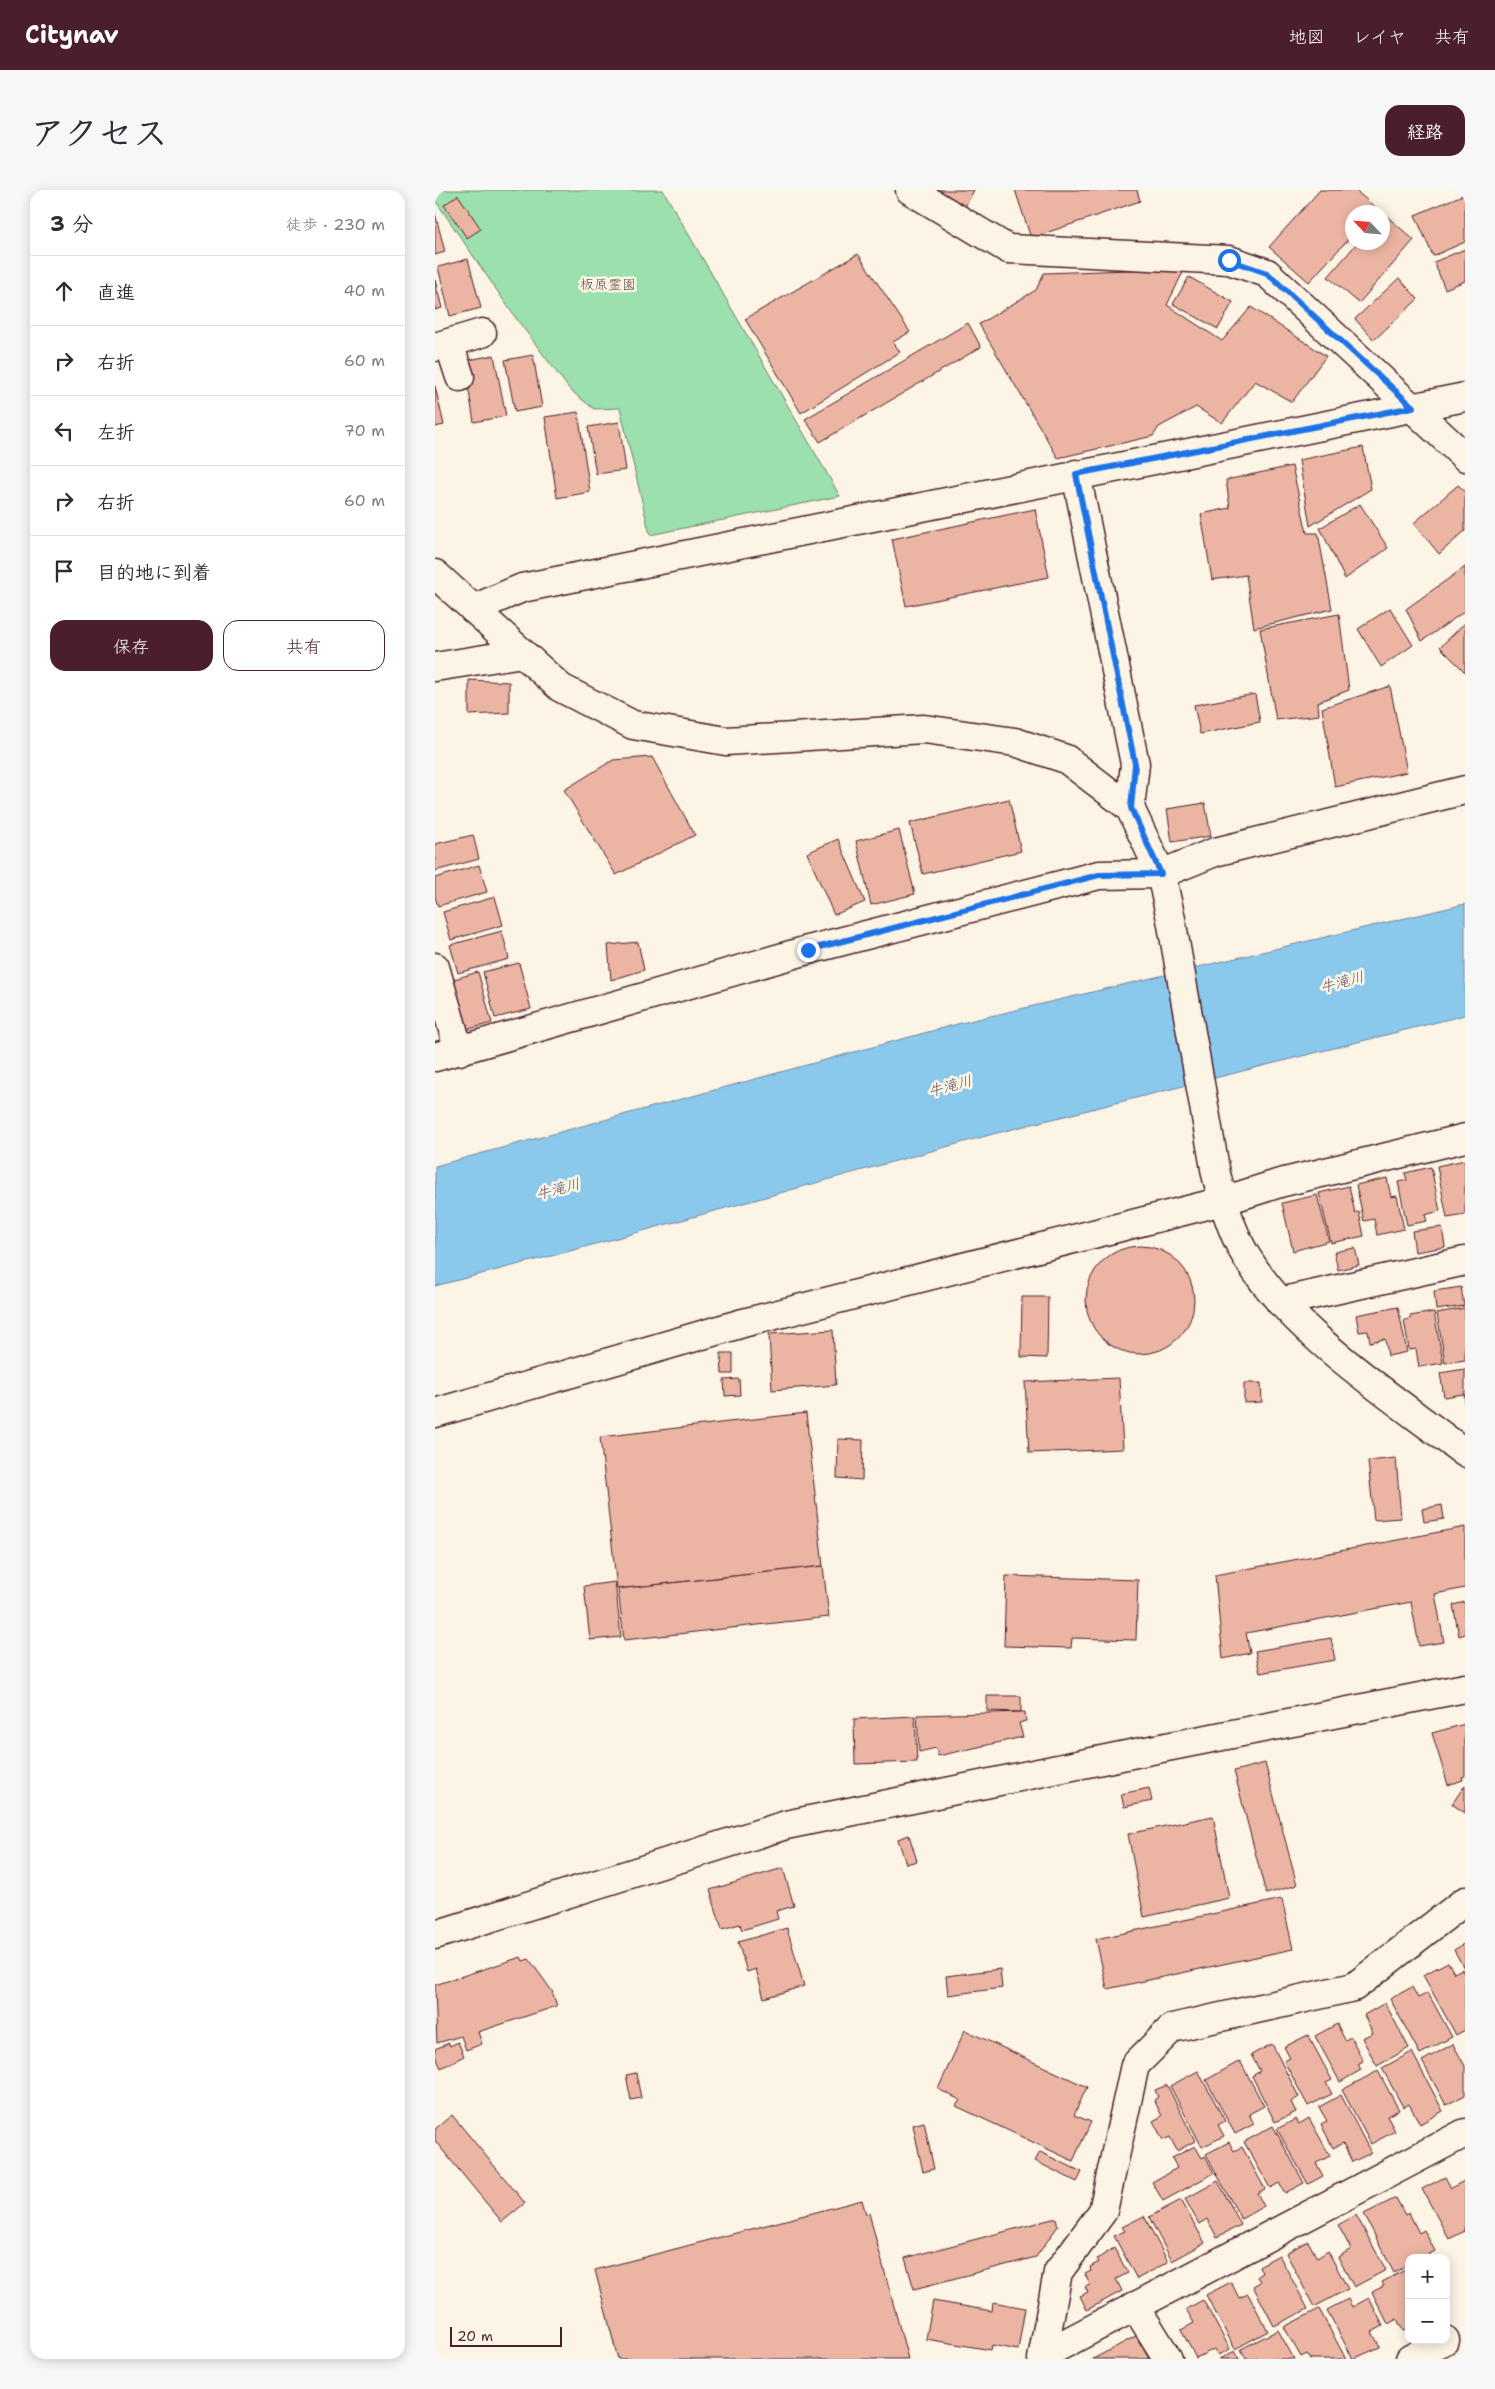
<!DOCTYPE html>
<html lang="ja">
<head>
<meta charset="utf-8">
<style>
  :root { --surface:#fff; --page:#f7f7f7; --text:#2b2b33; --muted:#7c7c81; --line:#e1e1e2; --accent:#4a1f2b }
  body { margin:0; font-family:"Shantell Sans","Klee One",sans-serif; background:var(--page); color:var(--text) }
  .controls { position:absolute; right:15px; bottom:15px; display:grid; overflow:hidden; border-radius:10px; box-shadow:0 2px 12px #0003 }
  .controls button { width:45px; height:45px; display:grid; place-items:center; padding:0; border:0; border-bottom:1px solid var(--line); background:var(--surface); color:var(--text); font:25px sans-serif }
  .compass { position:absolute; left:910px; top:15px; width:45px; height:45px; border-radius:50%; background:var(--surface); box-shadow:0 2px 12px #0003; rotate:296deg }
  .scale { position:absolute; left:15px; bottom:12px; width:112px; box-sizing:border-box; padding-left:5px; border:2px solid #4a1f2b; border-top:0; font-size:14px; line-height:18px; white-space:nowrap; color:#4a1f2b; -webkit-text-stroke:4px #fcf5e5; paint-order:stroke }
  .stop { position:absolute; width:15px; height:15px; margin:-11px; border:4px solid #1a73e8; border-radius:50%; background:#fff }
  .stop.end { background:#1a73e8; border-color:#fff; box-shadow:0 1px 5px #0008 }
  .list { margin:0; padding:0; list-style:none }
  h2 { display:flex; justify-content:space-between; align-items:center; height:65px; margin:0; padding:0 20px; font-size:21px }
  h2 small { font-size:16px; font-weight:400; color:var(--muted) }
  .list li { display:grid; grid-template-columns:32px 1fr auto; gap:15px; align-items:center; box-sizing:border-box; height:70px; padding:0 20px; border-top:1px solid var(--line) }
  .list b { display:block; font-size:19px; white-space:nowrap }
  .list em { font-size:16px; font-style:normal; color:var(--muted) }
  .actions { display:flex; gap:10px; padding:15px 20px }
  .actions a { flex:1; padding:11px 0; border:1px solid var(--accent); border-radius:15px; text-align:center; font-size:18px; color:var(--accent) }
  .actions .main { background:var(--accent); color:#fff }
  .icon { flex:none; width:28px; height:28px; fill:none; stroke:currentColor; stroke-width:2; stroke-linecap:round; stroke-linejoin:round }
  .map { position:relative; flex:none; width:1030px; height:2169px; overflow:hidden; border-radius:15px }
  header { display:flex; align-items:center; gap:30px; box-sizing:border-box; height:70px; padding:0 25px; background:var(--accent); color:#fff }
  header strong { font-size:24px }
  nav { display:flex; gap:28px; margin-inline-start:auto; font-size:18px }
  .intro { display:flex; align-items:center; justify-content:space-between; box-sizing:border-box; height:120px; padding:0 30px }
  h1 { margin:0; font-size:35px }
  .button { padding:12px 22px; border-radius:15px; background:var(--accent); color:#fff; font-size:18px; font-weight:700 }
  main { display:flex; gap:30px; padding:0 30px }
  aside { flex:1; background:var(--surface); border-radius:15px; box-shadow:0 2px 12px #0003 }
  .map>svg:first-child { display:block }
  .green { fill:#9be0ad; stroke:#72806c }
  .water { fill:#8bc9ec; stroke:#71859f }
  .building { fill:#ecb5a3; stroke:#4a1f2b }
  .lines { fill:none; stroke-linecap:round; stroke-linejoin:round }
  .street-casing { stroke:#4a1f2b; stroke-width:31 }
  .secondary-casing { stroke:#4a1f2b; stroke-width:31 }
  .street { stroke:#fcf5e5; stroke-width:28 }
  .secondary { stroke:#fcf5e5; stroke-width:28 }
  .route { stroke:#1a73e8; stroke-width:6 }
  .labels { text-anchor:middle; stroke-width:5; stroke-linejoin:round; paint-order:stroke }
  .park-label { font-size:14px; fill:#5e4f4c; stroke:#fcf5e5 }
  .water-label { font-size:15px; font-style:italic; fill:#5e5265; stroke:#fcf5e5 }
</style>
</head>
<body>
<header>
<strong>Citynav</strong>
<nav><a>地図</a><a>レイヤ</a><a>共有</a></nav>
</header>
<div class="intro"><h1>アクセス</h1><a class="button">経路</a></div>
<main>
<aside>
<h2>3 分<small>徒歩 · 230 m</small></h2>
<ul class="list">
<li><svg class="icon" aria-label="ahead" viewBox="0 0 24 24"><path d="M12 20V5M6 11l6-6 6 6"/></svg><div><b>直進</b></div><em>40 m</em></li>
<li><svg class="icon" aria-label="right" viewBox="0 0 24 24"><path d="M7 20v-9h11M14 6l5 5-5 5"/></svg><div><b>右折</b></div><em>60 m</em></li>
<li><svg class="icon" aria-label="left" viewBox="0 0 24 24"><path d="M17 20v-9H6M10 6l-5 5 5 5"/></svg><div><b>左折</b></div><em>70 m</em></li>
<li><svg class="icon" aria-label="right" viewBox="0 0 24 24"><path d="M7 20v-9h11M14 6l5 5-5 5"/></svg><div><b>右折</b></div><em>60 m</em></li>
<li><svg class="icon" aria-label="arrive" viewBox="0 0 24 24"><path d="M6 21V4h12l-3 4 3 4H6"/></svg><div><b>目的地に到着</b></div></li>
</ul>
<div class="actions"><a class="main">保存</a><a>共有</a></div>
</aside>
<div class="map">
<svg width="1030" height="2169" viewBox="0 0 1030 2169">
  <rect width="100%" height="100%" fill="#fcf5e5"/>
  <filter id="ink" filterUnits="userSpaceOnUse"><feTurbulence type="fractalNoise" baseFrequency=".02" numOctaves="2"/><feDisplacementMap in="SourceGraphic" scale="10" xChannelSelector="R" yChannelSelector="G"/><feConvolveMatrix kernelMatrix="1 2 1 2 8 2 1 2 1" color-interpolation-filters="sRGB"/></filter>
  <g filter="url(#ink)">
    <path class="green" d="M0,0H228L405,306L215,345L185,218L159,219L135,200L80,127L0,10Z"/>
    <path class="water" d="M1030,714V825L558,944L128,1063L0,1096V976L526,833Z"/>
    <g class="building">
      <path d="M495,0H539L529,19Z"/>
      <path d="M580,0H702L705,11L596,48Z"/>
      <path d="M885,0H920L941,18L937,22H918V44L874,92L834,57Z"/>
      <path d="M1030,4V52L998,66L980,25Z"/>
      <path d="M23,5L46,39L32,48L9,15Z"/>
      <path d="M0,23L10,62L0,65Z"/>
      <path d="M948,23L979,50L924,113L893,87L923,52H948Z"/>
      <path d="M1030,59V91L1010,99L999,72Z"/>
      <path d="M423,64L475,142L458,152L465,162L366,223L310,129Z"/>
      <path d="M33,69L46,118L15,126L3,77Z"/>
      <path d="M750,78L732,115L787,151L816,117L891,166L857,212L820,191L787,233L761,217L724,237L718,246L623,268L544,134L601,100L609,83Z"/>
      <path d="M754,87L798,112L783,139L738,114Z"/>
      <path d="M964,88L983,109L939,150L920,129Z"/>
      <path d="M0,90L7,118L0,120Z"/>
      <path d="M533,133L546,157L385,252L370,229Z"/>
      <path d="M59,165L71,226L39,232L29,171Z"/>
      <path d="M98,165L107,217L80,222L70,170Z"/>
      <path d="M0,196L9,235L0,237Z"/>
      <path d="M143,222L155,302L122,308L110,227Z"/>
      <path d="M184,232L191,280L161,284L153,237Z"/>
      <path d="M928,257L936,299L875,336L864,270Z"/>
      <path d="M857,276L872,343H883L897,419L819,438L811,385L777,390L766,324L795,318L791,290Z"/>
      <path d="M1023,295L1030,301V341L1004,364L979,333Z"/>
      <path d="M925,314L953,358L910,389L885,338Z"/>
      <path d="M600,319L614,387L471,416L457,349Z"/>
      <path d="M1030,377V421L987,451L971,419Z"/>
      <path d="M955,418L978,455L946,477L923,439Z"/>
      <path d="M904,424L914,500L883,512L884,525L841,530L825,439Z"/>
      <path d="M1030,433V482L1005,457Z"/>
      <path d="M34,490L74,492V523L34,525Z"/>
      <path d="M955,496L972,582L900,597L887,518Z"/>
      <path d="M820,504L825,532L765,544L759,515Z"/>
      <path d="M217,567L260,645L181,685L129,600L178,570Z"/>
      <path d="M574,609L586,661L488,684L475,633Z"/>
      <path d="M770,613L776,646L737,652L732,619Z"/>
      <path d="M464,640L480,704L436,715L421,651Z"/>
      <path d="M38,645L44,669L0,681V654Z"/>
      <path d="M403,649L430,712L399,725L372,663Z"/>
      <path d="M44,675L52,702L3,716L0,707V688Z"/>
      <path d="M60,707L68,735L16,750L8,722Z"/>
      <path d="M67,741L74,769L23,783L15,755Z"/>
      <path d="M203,752L209,780L176,790L173,755Z"/>
      <path d="M84,773L96,819L60,828L48,782Z"/>
      <path d="M43,782L57,833L23,842L9,792Z"/>
      <path d="M1030,970V1025L1012,1028L1002,976Z"/>
      <path d="M996,977L1005,1021L990,1025L992,1031L972,1035L963,992L972,990L970,983Z"/>
      <path d="M952,988L956,1007L962,1006L969,1039L942,1045L939,1029L929,1031L921,995Z"/>
      <path d="M914,996L920,1023L924,1022L929,1046L896,1053L884,1003Z"/>
      <path d="M882,1005L894,1051L858,1061L847,1013Z"/>
      <path d="M1007,1037L1010,1057L980,1062L977,1041Z"/>
      <circle cx="705" cy="1110" r="54"/>
      <path d="M920,1058L924,1075L903,1080L899,1062Z"/>
      <path d="M1026,1097L1029,1116L1001,1120L999,1101Z"/>
      <path d="M587,1107H613L612,1168L586,1167Z"/>
      <path d="M963,1117L972,1162L953,1166L950,1149L935,1152L933,1141L924,1142L921,1125Z"/>
      <path d="M1030,1118V1170L1010,1173L1002,1123Z"/>
      <path d="M999,1122L1008,1173L984,1177L981,1159L974,1160L969,1130L975,1129V1126Z"/>
      <path d="M398,1140L401,1195L337,1200L334,1144Z"/>
      <path d="M286,1163H298V1184H287Z"/>
      <path d="M1030,1179V1212L1029,1204L1009,1207L1005,1183Z"/>
      <path d="M684,1188L688,1259L594,1263L590,1192Z"/>
      <path d="M304,1189L305,1205L290,1206L289,1190Z"/>
      <path d="M809,1193H826L827,1212L809,1213Z"/>
      <path d="M371,1223L388,1376L182,1399L165,1247Z"/>
      <path d="M403,1249L428,1250L427,1290L402,1288Z"/>
      <path d="M961,1268L966,1328L939,1330L933,1271Z"/>
      <path d="M1007,1315L1009,1329L989,1332L987,1319Z"/>
      <path d="M1030,1337V1398L1000,1404L1009,1452L984,1456L976,1412L811,1443L815,1463L788,1469L780,1385Z"/>
      <path d="M388,1376L394,1427L189,1450L183,1399Z"/>
      <path d="M571,1386L703,1390L701,1450L637,1448L636,1458L569,1456Z"/>
      <path d="M180,1392L186,1447L155,1450L149,1396Z"/>
      <path d="M1030,1412V1444L1024,1446L1018,1415Z"/>
      <path d="M896,1448L900,1470L825,1483L820,1461Z"/>
      <path d="M552,1506H586V1522L552,1521Z"/>
      <path d="M590,1522L591,1531L584,1533L588,1547L503,1566L501,1558L484,1562L482,1525Z"/>
      <path d="M480,1526L482,1572L420,1574L419,1529Z"/>
      <path d="M1030,1534V1586L1027,1587L1028,1590L1013,1595L997,1543Z"/>
      <path d="M830,1573L862,1695L831,1704L799,1581Z"/>
      <path d="M1030,1595V1623L1017,1614Z"/>
      <path d="M714,1598L717,1611L689,1617L686,1604Z"/>
      <path d="M778,1626L794,1708L709,1727L693,1644Z"/>
      <path d="M474,1645L482,1671L471,1674L463,1649Z"/>
      <path d="M348,1678L359,1716L341,1721L343,1729L307,1740L305,1734L287,1739L275,1700Z"/>
      <path d="M847,1709L858,1759L672,1799L661,1749Z"/>
      <path d="M352,1738L369,1796L329,1808L321,1779L312,1782L303,1752Z"/>
      <path d="M1030,1753V1780L1019,1760Z"/>
      <path d="M86,1767L88,1771L94,1769L117,1801L122,1816L43,1842L47,1854L31,1860L26,1846L2,1853L0,1795Z"/>
      <path d="M1013,1772L1019,1783L1027,1779L1030,1786V1840L1021,1845L988,1785Z"/>
      <path d="M565,1779L567,1798L513,1805L511,1786Z"/>
      <path d="M977,1797L983,1808L993,1803L1017,1847L985,1864L955,1809Z"/>
      <path d="M950,1813L974,1858L942,1876L927,1848L938,1843L929,1825Z"/>
      <path d="M902,1834L910,1850L916,1847L928,1871L923,1874L926,1880L905,1892L880,1846Z"/>
      <path d="M530,1840L652,1897L639,1925L656,1932L638,1971L521,1916L525,1910L503,1899Z"/>
      <path d="M873,1845L897,1890L891,1893L897,1904L873,1916L849,1871L855,1868L849,1857Z"/>
      <path d="M23,1852L29,1866L6,1878L0,1865V1859L14,1853L15,1856Z"/>
      <path d="M837,1854L864,1907L856,1912L861,1922L840,1932L817,1886L825,1881L816,1865Z"/>
      <path d="M1018,1854L1030,1876V1905L1011,1915L987,1871Z"/>
      <path d="M977,1862L1008,1921L985,1934L974,1914L968,1917L947,1878Z"/>
      <path d="M805,1871L829,1916L814,1924L819,1934L800,1944L771,1890Z"/>
      <path d="M763,1881L790,1931L783,1935L789,1946L767,1957L735,1896Z"/>
      <path d="M943,1881L964,1920L952,1926L960,1941L936,1954L907,1900Z"/>
      <path d="M201,1883L206,1908L196,1910L191,1885Z"/>
      <path d="M732,1895L760,1951L742,1961L735,1947L728,1950L718,1931L727,1926L719,1910L723,1907L720,1900Z"/>
      <path d="M906,1905L936,1963L917,1972L908,1953L898,1958L886,1934L892,1931L884,1917Z"/>
      <path d="M17,1925L90,2013L67,2032L0,1951V1939Z"/>
      <path d="M874,1928L895,1966L881,1973L888,1986L873,1994L842,1939L861,1929L864,1934Z"/>
      <path d="M489,1932L499,1979L488,1982L478,1935Z"/>
      <path d="M838,1936L869,1993L850,2003L844,1993L835,1998L809,1952Z"/>
      <path d="M794,1952L799,1961L807,1957L830,1999L822,2003L829,2016L806,2029L771,1964Z"/>
      <path d="M760,1956L767,1968L770,1966L779,1983L728,2011L717,1992L742,1978L737,1968Z"/>
      <path d="M605,1962L647,1982L642,1992L600,1971Z"/>
      <path d="M1010,1987L1016,1998L1029,1991L1030,1994V2041L1014,2049L987,1999Z"/>
      <path d="M783,1991L806,2035L782,2047L772,2029L764,2034L750,2009Z"/>
      <path d="M961,2008L970,2025L974,2023L984,2043L989,2040L1000,2061L987,2068H974V2075L959,2083L929,2024Z"/>
      <path d="M427,2010L431,2024L434,2023L473,2169H183L160,2080Z"/>
      <path d="M746,2010L770,2053L737,2071L714,2027Z"/>
      <path d="M921,2025L951,2080L919,2097L903,2067L916,2059L903,2035Z"/>
      <path d="M709,2026L733,2072L702,2089L679,2046L690,2041L687,2037Z"/>
      <path d="M621,2028L623,2036L601,2067L479,2099L470,2068Z"/>
      <path d="M873,2051L882,2068L893,2061L913,2099L879,2117L851,2063Z"/>
      <path d="M679,2058L693,2083L681,2089L687,2101L652,2120L645,2106L653,2102L650,2097L655,2095L650,2084L656,2081L655,2077L664,2072L662,2069Z"/>
      <path d="M844,2065L873,2119L839,2136L818,2096L825,2092L822,2086L827,2083L824,2076Z"/>
      <path d="M974,2078V2138L968,2141L962,2129L953,2134L937,2102L949,2096L947,2092Z"/>
      <path d="M796,2092L804,2108L813,2104L833,2141L800,2159L771,2105Z"/>
      <path d="M934,2108L948,2136L937,2142L945,2157L918,2169L892,2120L913,2109L917,2117Z"/>
      <path d="M768,2110L795,2159L783,2165L779,2159L761,2168L746,2140L759,2133L751,2119Z"/>
      <path d="M498,2111L557,2121L558,2112L590,2118L583,2160L557,2155L556,2160L491,2149Z"/>
      <path d="M884,2119L911,2169H875L872,2164L866,2167L849,2137Z"/>
      <path d="M843,2140L859,2169H811L806,2159Z"/>
      <path d="M701,2146L714,2169H658Z"/>
      <path d="M800,2161L804,2169H784Z"/>
    </g>
    <g class="lines">
      <defs>
        <g id="street">
          <path d="M475,0L573,59L794,70L832,83L1030,267"/>
          <path d="M14,153L25,187"/>
          <path d="M0,157L47,143"/>
          <path d="M641,284L700,574L695,618"/>
          <path d="M38,419L87,398L1030,207"/>
          <path d="M0,477L87,463"/>
          <path d="M0,777L24,861"/>
          <path d="M0,867L373,760L664,685L726,684L780,662L1030,600"/>
          <path d="M845,1112L1030,1071"/>
          <path d="M0,1223L308,1133L788,1011L845,993L1030,948"/>
          <path d="M700,2116L733,2169"/>
          <path d="M608,2165L1030,1943"/>
          <path d="M607,2169L623,2082L668,2021L700,1875L737,1838L919,1797L1030,1711"/>
          <path d="M975,2169L1010,2150"/>
        </g>
        <g id="secondary">
          <path d="M0,384L126,498L198,535L291,551L489,539L580,552L631,569L695,618L726,684L736,729L781,984C788,1011 796,1041 811,1066C858,1144 958,1207 1030,1263"/>
          <path d="M0,1745L351,1635L696,1564L1030,1498"/>
        </g>
      </defs>
      <use href="#street" class="street-casing"/>
      <use href="#secondary" class="secondary-casing"/>
      <use href="#street" class="street"/>
      <use href="#secondary" class="secondary"/>
    </g>
  </g>
  <g class="lines" filter="url(#ink)">
    <path class="route" d="M373,760L664,685L726,684L696,618L700,574L641,284L978,217L832,83L794,70"/>
  </g>
  <g class="labels">
    <g class="park-label">
      <text x="173" y="99">板原霊園</text>
    </g>
    <g class="water-label">
      <text transform="translate(907 792) rotate(-15)" y="5">牛滝川</text>
      <text transform="translate(515 896) rotate(-15)" y="5">牛滝川</text>
      <text transform="translate(123 999) rotate(-15)" y="5">牛滝川</text>
    </g>
  </g>
</svg>
<div class="controls">
<button>+</button>
<button>−</button>
</div>
<svg class="compass" viewBox="-18 -18 36 36"><path d="M0-13l5 13h-10z" fill="#e53935"/><path d="M0 13l5-13h-10z" fill="#7c7c81"/></svg>
<div class="scale">20 m</div>
<div class="stop" style="left:794px;top:70px"></div>
<div class="stop end" style="left:373px;top:760px"></div>
</div>
</main>
</body>
</html>
